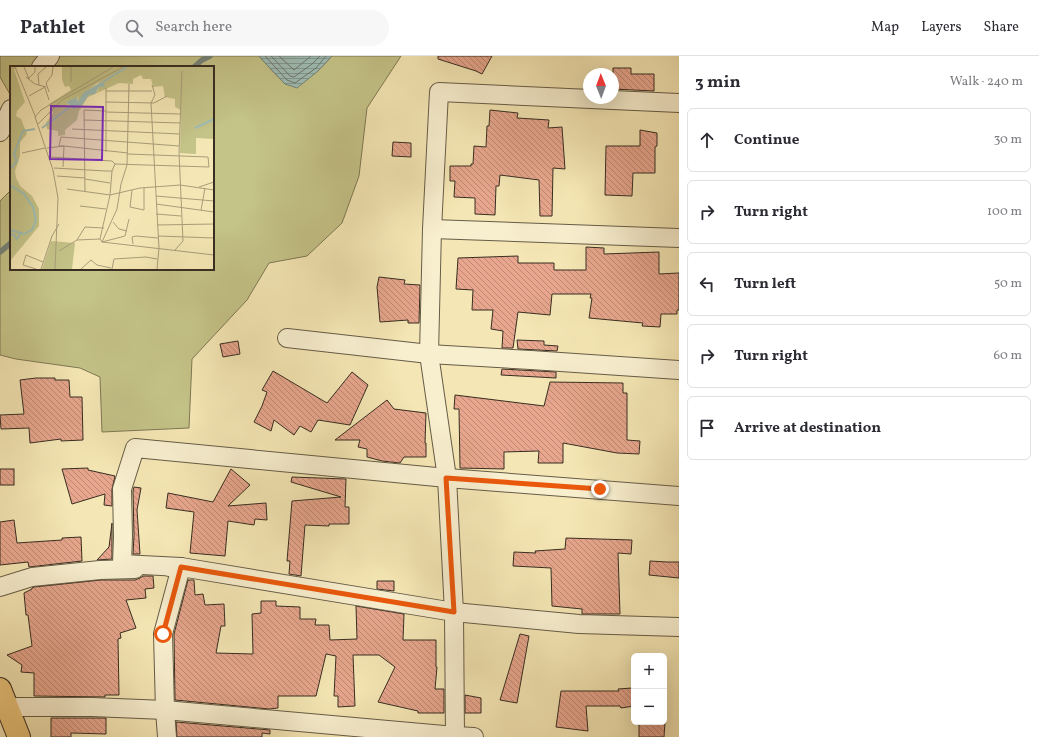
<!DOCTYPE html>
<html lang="en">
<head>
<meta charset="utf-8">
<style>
  :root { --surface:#fff; --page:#f7f7f7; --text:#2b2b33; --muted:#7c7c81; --line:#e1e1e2 }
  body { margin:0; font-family:Vollkorn,serif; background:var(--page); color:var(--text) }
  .controls { position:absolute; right:12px; bottom:12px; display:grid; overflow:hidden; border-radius:6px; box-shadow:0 4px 16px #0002 }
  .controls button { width:36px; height:36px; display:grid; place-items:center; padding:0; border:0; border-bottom:1px solid var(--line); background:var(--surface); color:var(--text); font:20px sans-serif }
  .compass { position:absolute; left:583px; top:12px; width:36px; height:36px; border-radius:50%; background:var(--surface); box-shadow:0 4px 16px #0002; rotate:359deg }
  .stop { position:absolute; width:12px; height:12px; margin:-9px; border:3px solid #ea580c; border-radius:50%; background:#fff }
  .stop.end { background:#ea580c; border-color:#fff; box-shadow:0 1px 4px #0008 }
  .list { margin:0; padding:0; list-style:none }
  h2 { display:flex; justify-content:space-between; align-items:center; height:52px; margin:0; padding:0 16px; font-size:17px }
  h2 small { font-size:13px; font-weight:400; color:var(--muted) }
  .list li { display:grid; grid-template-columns:26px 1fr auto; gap:12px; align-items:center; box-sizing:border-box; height:64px; margin:0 8px 8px; padding:0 8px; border:1px solid var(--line); border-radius:6px }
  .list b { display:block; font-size:15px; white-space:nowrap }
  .list em { font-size:13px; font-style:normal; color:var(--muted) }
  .icon { flex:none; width:22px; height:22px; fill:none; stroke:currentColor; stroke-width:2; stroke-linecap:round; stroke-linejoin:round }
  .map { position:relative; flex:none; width:679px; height:681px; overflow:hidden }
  header { display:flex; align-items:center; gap:24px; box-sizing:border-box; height:56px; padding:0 20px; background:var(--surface); border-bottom:1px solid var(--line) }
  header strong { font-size:19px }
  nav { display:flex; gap:22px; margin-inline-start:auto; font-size:14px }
  .search { width:280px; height:36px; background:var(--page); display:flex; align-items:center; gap:10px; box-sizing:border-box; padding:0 14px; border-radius:22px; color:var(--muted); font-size:15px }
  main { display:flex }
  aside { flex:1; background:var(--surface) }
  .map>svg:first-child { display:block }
  .green { fill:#c4c388; stroke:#7e7854 }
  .water { fill:url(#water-rules); stroke:#75847a }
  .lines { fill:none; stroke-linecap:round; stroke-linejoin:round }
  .shore { stroke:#6b766c; stroke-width:1 }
  .stream { stroke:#75847a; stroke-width:5.5 }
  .building { fill:url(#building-back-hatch); stroke:#372d21 }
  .street-casing { stroke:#665c46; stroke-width:20 }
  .primary-casing { stroke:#372d21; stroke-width:24 }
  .street { stroke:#f8efcf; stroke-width:18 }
  .primary { stroke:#eac47a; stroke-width:22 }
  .route { stroke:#ea580c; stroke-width:5 }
  .inset-river { fill:none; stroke:#9fbeb6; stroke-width:2 }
  .inset-road { fill:none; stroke:#a99d7a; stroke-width:1 }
  .view { fill:#7b2cbf; fill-opacity:0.15; stroke:#7b2cbf; stroke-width:2 }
  .inset-edge { fill:none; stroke:#372d21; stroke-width:2 }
</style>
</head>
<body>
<header>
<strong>Pathlet</strong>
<div class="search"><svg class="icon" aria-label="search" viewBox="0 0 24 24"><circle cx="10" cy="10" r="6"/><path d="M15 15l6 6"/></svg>Search here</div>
<nav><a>Map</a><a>Layers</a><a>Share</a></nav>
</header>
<main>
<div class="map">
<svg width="679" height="681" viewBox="0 0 679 681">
  <defs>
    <pattern id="water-rules" width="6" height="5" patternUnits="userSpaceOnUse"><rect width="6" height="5" fill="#9fbeb6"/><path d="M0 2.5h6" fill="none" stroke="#829b94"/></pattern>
    <pattern id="building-back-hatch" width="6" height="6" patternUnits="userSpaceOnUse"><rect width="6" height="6" fill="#e7a68d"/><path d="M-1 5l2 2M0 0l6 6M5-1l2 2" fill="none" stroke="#bc8873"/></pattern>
  </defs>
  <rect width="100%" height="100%" fill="#f5e7b5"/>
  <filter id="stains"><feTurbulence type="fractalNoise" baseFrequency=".005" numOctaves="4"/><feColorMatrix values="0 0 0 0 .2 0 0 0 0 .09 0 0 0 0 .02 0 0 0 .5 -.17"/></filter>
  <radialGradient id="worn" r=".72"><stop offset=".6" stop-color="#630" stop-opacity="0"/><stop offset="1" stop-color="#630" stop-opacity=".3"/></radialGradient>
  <path class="green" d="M0,0H259L267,9L285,28L318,15L332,0H401L367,52L359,120L342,167L307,200L269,207L247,244L192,303L189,372L102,376L100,321L80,312L16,303L0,299V145L11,134V213H213V11H11V40L0,21Z"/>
  <path class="water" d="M259,0H332L318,15L297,32L285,28L267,9Z"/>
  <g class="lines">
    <g class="shore">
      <path d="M265,0L287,24L295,27L316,12L326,0"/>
      <path d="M271,0L290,20L294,21L312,8L320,0"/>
      <path d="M279,0L294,14L311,0"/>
    </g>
    <g class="stream">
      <path d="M194,11L202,4L210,0"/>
      <path d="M0,196L11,187"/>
    </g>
  </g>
  <g class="building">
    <path d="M438,0H492L482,18L476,15L438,3Z"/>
    <path d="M613,12H631V18H654V35L613,33Z"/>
    <path d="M490,54L518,57L517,62L549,64L548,72L562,71L565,113L553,112L552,160H540L539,124L500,119L499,130H496L495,159L475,158V142L454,141L455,125H450V110H471V108H473L474,90L486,91L487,70H489Z"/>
    <path d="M640,74L657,77V90L655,91V117H633L632,140L605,139L606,90H640Z"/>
    <path d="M393,86L411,87V101L392,100Z"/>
    <path d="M586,191L604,192V198L659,196V218L679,217V254H677V258H661L660,271L642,270L643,267L589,262L592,242H590L591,238H552L550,259L518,256L513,292H502L503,275L491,273L493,254H472L473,234L456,233L458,202L518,200V207H554V214H586Z"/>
    <path d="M379,221L405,224L404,228L420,229L419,267H408V264L380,266L377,231Z"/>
    <path d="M517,284L544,285V289L558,290L557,295L518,293Z"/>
    <path d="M238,285L240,298L223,301L220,288Z"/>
    <path d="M502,313L556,316V322L501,319Z"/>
    <path d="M273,315L327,347L352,316L368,329L350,369L318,364L311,376L300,370L294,379L274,364L271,375L254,366L262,350L267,336L262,334Z"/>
    <path d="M36,322H55V324H69L70,341H82L83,384L61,385V383L30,387L29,372L1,373L0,359L24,358L20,324Z"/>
    <path d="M550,326L623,327V337H627V384L640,385L639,398L617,397L563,387V407H538L539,395L504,396V413L460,412L459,353H454L455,339L544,350Z"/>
    <path d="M387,344L394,353L426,357L425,387H426V401H404L400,407L382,405L367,401V393L358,391L360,384H335Z"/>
    <path d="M88,412V414L115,420L112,433V450L104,449L105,438L72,448L62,413Z"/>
    <rect x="0" y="413" width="14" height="16"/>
    <path d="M231,413L250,429L228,450L266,447L267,464L255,463L254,469L228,465L225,500L190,497L194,456L166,452L168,437L213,446Z"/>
    <path d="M292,421L346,423L345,451H349V468H329V470L305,469L301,520L289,518L290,505H287L292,445L341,441L291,426Z"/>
    <path d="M134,431L141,432L137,454L140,498H133L134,480L133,435Z"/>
    <path d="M14,464L17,487L62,484V482L81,481L82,505L29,511L28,506L0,509V466Z"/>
    <path d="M112,467V503L97,504L109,491Z"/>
    <path d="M566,482L632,484L631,498L618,497L620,558H582V553L552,550L551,512L513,510L514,496L536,497L535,495L565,493Z"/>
    <path d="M650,505L667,506H679V522L649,519Z"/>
    <path d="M143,520H153L154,532L145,533L146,542L126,544L136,572L120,577L121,582L118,583L119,639H105V641L34,640V617L21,616L22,609L7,599L32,590L28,559H26L24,537L32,533V532L34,531L101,524H135L140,522Z"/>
    <path d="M188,524H194L195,539L203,538L205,549L224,548L225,570H221L216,597L253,598L252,558L261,557V545H276V550L300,551V563H316L315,569H329L330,584L357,583L356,550L404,558L403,584H436V611H437L435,633H444V657H418V655L378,646L395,611L379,599H353L355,650L338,651V640H334L336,600L326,598L316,640H278V652L269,653L175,644L174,578Z"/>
    <path d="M377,525H394V535L377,533Z"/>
    <path d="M520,578L529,580L517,647L500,644Z"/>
    <path d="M632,632L634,650L621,652L620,650H586L588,675L556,671L561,635H619L618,633Z"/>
    <path d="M465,639L481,642V657H465Z"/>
    <path d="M51,662H106V678L71,677V681H51Z"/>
    <path d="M176,666L270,674V678L262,677V681H177Z"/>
    <path d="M639,666H665L664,681H639Z"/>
  </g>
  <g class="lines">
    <defs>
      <g id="street">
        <path d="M41,11L50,0"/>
        <path d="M0,76L11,53"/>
        <path d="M432,173L679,182"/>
        <path d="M287,282L429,298L531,304L679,314"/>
        <path d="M169,511H181L454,556L579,568L679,571"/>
        <path d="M0,531L32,521L100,514L135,513"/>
        <path d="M7,651H92L165,654L455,680L474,681"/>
        <path d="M167,681L165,654L163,578L181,511L122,508L123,480L122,433L135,392L447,422L679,440"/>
        <path d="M455,681L454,556L447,422L429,298L432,173L439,36L679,47"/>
      </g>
      <path id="primary" d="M0,633L19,681"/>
    </defs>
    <use href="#street" class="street-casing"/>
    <use href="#primary" class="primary-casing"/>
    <use href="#street" class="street"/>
    <use href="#primary" class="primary"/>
  </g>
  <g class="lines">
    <path class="route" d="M163,578L181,511L454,556L446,422L600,433"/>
  </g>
  <g transform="translate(10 10)">
    <rect width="204" height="204" fill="#f5e7b5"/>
    <path d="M0,1H8L4,3L15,36L7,45L6,50L11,53L17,68L10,76V90L5,105L6,112L10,120L22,130L29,143V160L0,195ZM52,1H204V73L186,72V88L170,87L171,44L165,41V33L155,31L153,20L143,21L141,13H133L131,9L123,13V18L109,17L78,31L69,45L67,54L55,64V69L48,70V65L37,63L36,57L43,47L39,38L61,24L59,20L55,21L52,14ZM89,16L88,25L79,29L72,39L60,40L56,36L68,31V36L73,28ZM41,175L65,177L62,203H32Z" fill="#c4c388" fill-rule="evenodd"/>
    <path d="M93,15L95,21H89L85,28L79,29L72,39L64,43L56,36L67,31L68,36L73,27Z" fill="#9fbeb6"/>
    <path class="inset-river" d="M93,16L117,1M32,62L61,40M185,62L204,53M0,103L7,95L4,88L13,65L25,63M0,119L14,128L23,141L26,154L22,164L14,168L0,164M0,168L4,169L7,173L10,168"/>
    <path class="inset-road" d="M5,1L26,52M14,1L19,13M61,1V16M16,11L25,18L36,21M18,13L25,6V1M119,18L117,99L111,118L107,143L92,176L115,170L119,153M29,19L28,8L36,1M142,19L145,29L141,37L149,182L147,203M35,22L39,34M96,22V86M96,25H142M39,26L36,17L42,9L43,1M19,30L35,21M96,36L144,37L157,30M96,46L170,48M74,54L170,57M27,59L52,34L113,1M62,63L170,68M37,82L54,80L118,87M12,87L35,82M40,91L102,95L105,98M53,101L54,80H49L51,71L169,80M44,102L96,105H102L105,98L199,101L198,91L118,88M102,105L100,129L130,122L170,119L204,124M47,110L75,112M75,113L100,117M189,121L204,116M57,123L100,129L90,173M122,124L120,141L134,144V122M75,126L74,44L96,45M146,130L204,135M146,138L204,146M70,140L96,143M191,144L195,122M146,148L171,150M103,156L109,163L117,165M147,159L204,158M148,170L204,172M67,174L75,161L94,162M123,178L122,171L126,170L148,172M165,184L173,175L169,87L172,5M49,185L67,174L90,173L92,176L204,189M26,203L13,199L16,189L33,196M31,203L42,170L49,158M45,203L48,132L43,104L25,51L31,44L103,1M71,203L81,194L87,199L101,202M102,203L104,193L136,191L147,193"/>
    <path class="view" d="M41,40L93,41L92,94L40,93Z"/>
    <rect width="204" height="204" class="inset-edge"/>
  </g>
  <rect width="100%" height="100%" filter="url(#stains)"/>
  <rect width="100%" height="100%" fill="url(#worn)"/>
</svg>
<div class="controls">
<button>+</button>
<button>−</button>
</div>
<svg class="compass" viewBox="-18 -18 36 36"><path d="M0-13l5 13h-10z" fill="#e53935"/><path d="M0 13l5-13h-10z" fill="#7c7c81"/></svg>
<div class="stop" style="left:163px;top:578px"></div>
<div class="stop end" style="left:600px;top:433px"></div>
</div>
<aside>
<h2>3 min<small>Walk · 240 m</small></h2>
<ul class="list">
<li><svg class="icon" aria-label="ahead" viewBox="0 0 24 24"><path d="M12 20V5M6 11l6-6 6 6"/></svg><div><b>Continue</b></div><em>30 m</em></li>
<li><svg class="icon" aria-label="right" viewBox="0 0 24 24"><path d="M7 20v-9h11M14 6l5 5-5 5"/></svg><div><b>Turn right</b></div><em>100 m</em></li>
<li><svg class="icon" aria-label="left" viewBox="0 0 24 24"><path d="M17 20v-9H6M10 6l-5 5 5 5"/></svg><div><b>Turn left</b></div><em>50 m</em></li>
<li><svg class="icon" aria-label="right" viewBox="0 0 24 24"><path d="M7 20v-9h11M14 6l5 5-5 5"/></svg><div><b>Turn right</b></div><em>60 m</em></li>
<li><svg class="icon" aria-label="arrive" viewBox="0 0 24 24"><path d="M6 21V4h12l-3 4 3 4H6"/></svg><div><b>Arrive at destination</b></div></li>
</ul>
</aside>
</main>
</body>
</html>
